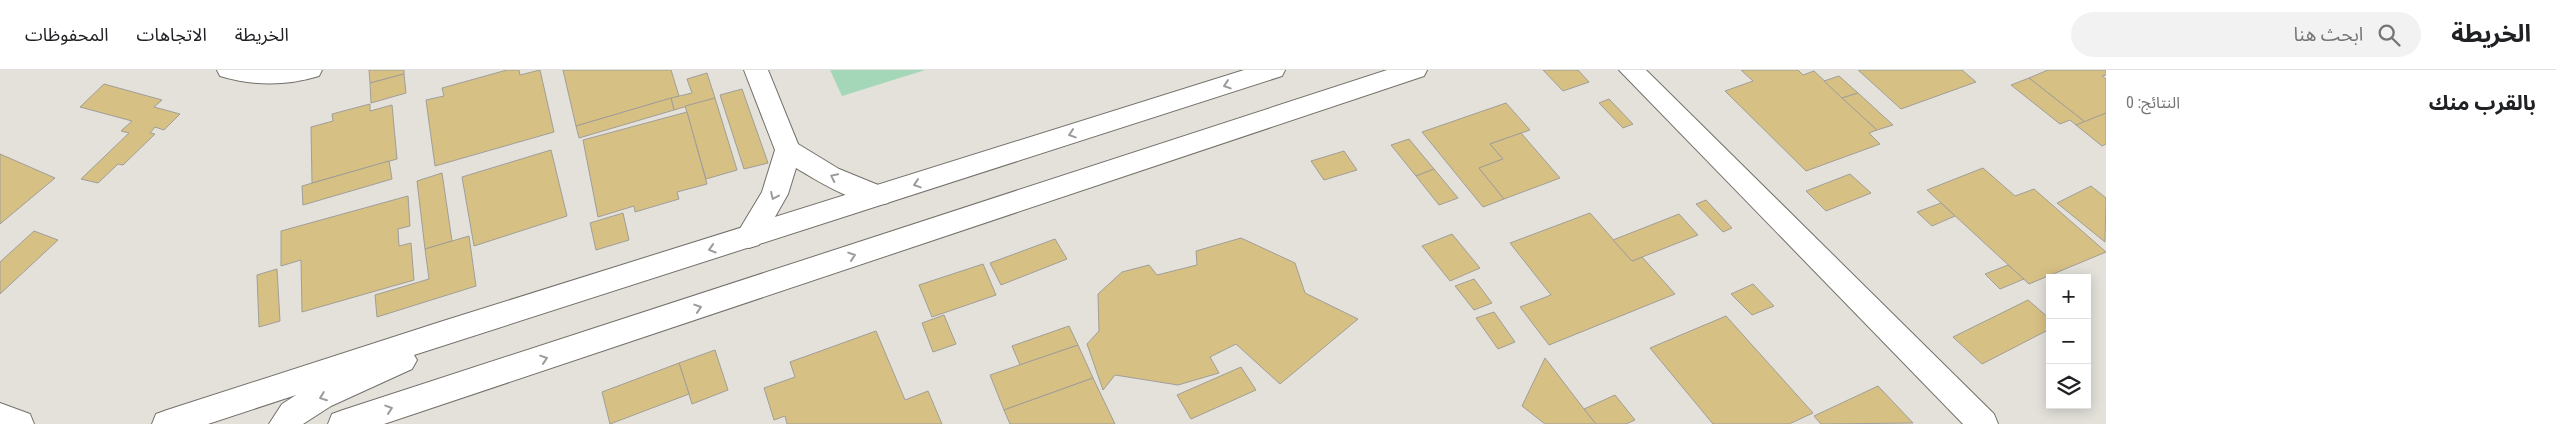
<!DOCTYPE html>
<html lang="ar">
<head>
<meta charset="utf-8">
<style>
  :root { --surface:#fff; --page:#f2f2f2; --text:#202124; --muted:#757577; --line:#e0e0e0 }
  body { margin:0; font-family:"Roboto Condensed","Noto Sans Arabic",sans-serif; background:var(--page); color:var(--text); direction:rtl }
  .controls { position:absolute; right:15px; bottom:15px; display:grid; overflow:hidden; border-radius:0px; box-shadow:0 2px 12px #0003 }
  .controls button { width:45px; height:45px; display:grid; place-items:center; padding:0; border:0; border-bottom:1px solid var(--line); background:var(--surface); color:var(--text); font:25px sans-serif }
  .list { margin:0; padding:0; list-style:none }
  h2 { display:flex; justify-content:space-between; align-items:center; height:65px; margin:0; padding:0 20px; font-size:21px }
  h2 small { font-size:16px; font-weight:400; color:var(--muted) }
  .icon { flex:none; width:28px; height:28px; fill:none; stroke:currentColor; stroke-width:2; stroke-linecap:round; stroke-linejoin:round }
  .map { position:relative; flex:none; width:2106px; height:354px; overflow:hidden; direction:ltr }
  header { display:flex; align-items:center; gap:30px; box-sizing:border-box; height:70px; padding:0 25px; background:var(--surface); border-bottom:1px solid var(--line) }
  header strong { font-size:24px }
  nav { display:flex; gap:28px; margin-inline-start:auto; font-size:18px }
  .search { width:350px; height:45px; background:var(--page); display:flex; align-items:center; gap:12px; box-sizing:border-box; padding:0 18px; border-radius:28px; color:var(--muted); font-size:19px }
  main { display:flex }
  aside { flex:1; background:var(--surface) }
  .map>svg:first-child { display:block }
  .green { fill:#a4d7b8 }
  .building { fill:#d7c084; stroke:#a09e98 }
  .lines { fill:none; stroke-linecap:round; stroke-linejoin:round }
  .street-casing { stroke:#73706a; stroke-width:2 }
  .secondary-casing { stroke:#73706a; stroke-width:2 }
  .street { fill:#fff; fill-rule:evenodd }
  .secondary { fill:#fff; fill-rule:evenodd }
  .oneway { stroke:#9b9b9a }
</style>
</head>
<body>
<header>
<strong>الخريطة</strong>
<div class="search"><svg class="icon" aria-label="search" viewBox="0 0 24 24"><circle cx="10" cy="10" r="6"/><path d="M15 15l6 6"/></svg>ابحث هنا</div>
<nav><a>الخريطة</a><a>الاتجاهات</a><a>المحفوظات</a></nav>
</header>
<main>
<aside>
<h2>بالقرب منك<small>النتائج: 0</small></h2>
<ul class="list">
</ul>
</aside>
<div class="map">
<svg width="2106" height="354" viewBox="0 0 2106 354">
  <rect width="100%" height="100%" fill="#e3e1da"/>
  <path class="green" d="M830,0H925L842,26Z"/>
  <g class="building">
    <path d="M369,0H404V4L370,13Z"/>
    <path d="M507,0H519L520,5L540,0L554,62L435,96L426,30L444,26L442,18Z"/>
    <path d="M563,0H671L679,26L576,56Z"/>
    <path d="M1543,0H1578L1589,12L1563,21Z"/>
    <path d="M1741,0H1798L1803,5L1814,1L1877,60L1869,63L1880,74L1806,101L1725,21L1753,11Z"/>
    <path d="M1858,0H1962L1976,12L1901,39Z"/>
    <path d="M2048,0H2106V5L2102,6L2106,9V43L2085,52L2029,8Z"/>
    <path d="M707,3L715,28L674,40L671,28L692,23L687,9Z"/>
    <path d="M404,4L406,23L371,33L370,13Z"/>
    <path d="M1839,6L1858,23L1842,28L1824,11Z"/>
    <path d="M2029,8L2085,52L2076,55L2070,50L2060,54L2011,15Z"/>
    <path d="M104,14L162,30L154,37L180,44L164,60L155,57L150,63L155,64L123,95L118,94L98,113L81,109L129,63L121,61L132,51L80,37Z"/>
    <path d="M742,19L768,93L744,99L720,25Z"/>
    <path d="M1858,23L1893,55L1877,60L1842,28Z"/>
    <path d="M671,28L674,40L579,68L576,56Z"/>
    <path d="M715,28L737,100L706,109L685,36Z"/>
    <path d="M1609,29L1633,54L1623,58L1599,33Z"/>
    <path d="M1506,33L1530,60L1490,74L1503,89L1479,98L1504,129L1483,137L1422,62Z"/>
    <path d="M370,34V41L392,35L397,89L312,113L311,57L333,51L332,44Z"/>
    <path d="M687,42L707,114L677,122L679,129L635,142L634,136L598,147L583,70Z"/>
    <path d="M2106,43V74L2102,76L2076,55Z"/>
    <path d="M1521,63L1560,108L1504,129L1479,98L1503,89L1490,74Z"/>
    <path d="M1409,69L1434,99L1416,106L1391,75Z"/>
    <path d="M551,80L567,146L474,176L462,107Z"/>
    <path d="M1344,81L1357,100L1324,110L1311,91Z"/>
    <path d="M0,84L55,108L0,154Z"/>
    <path d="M389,91L392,109L303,135L302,116Z"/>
    <path d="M1983,98L2015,126L2034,119L2106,182L2029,214L1927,120Z"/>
    <path d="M1434,99L1458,128L1439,135L1416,106Z"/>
    <path d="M442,103L452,171L425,179L417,111Z"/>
    <path d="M1850,104L1871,123L1826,141L1806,121Z"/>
    <path d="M2091,116L2106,128L2105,172L2057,133Z"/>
    <path d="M408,126L410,156L398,159L399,176L411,173L414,210L302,242L301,190L281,196V161Z"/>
    <path d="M1706,130L1732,158L1723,162L1696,134Z"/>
    <path d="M1941,133L1955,146L1932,156L1917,142Z"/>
    <path d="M623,143L629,170L596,180L590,153Z"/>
    <path d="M1590,143L1632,191L1642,187L1675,224L1549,275L1520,237L1551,225L1510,173Z"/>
    <path d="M1679,144L1698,165L1632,191L1613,170Z"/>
    <path d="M34,161L58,170L0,224V192Z"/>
    <path d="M1452,164L1480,198L1450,211L1422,176Z"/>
    <path d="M469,166L476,216L377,247L375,225L429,209L425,179Z"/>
    <path d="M1241,168L1295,193L1305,223L1358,249L1280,314L1236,274L1210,287L1219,303L1178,315L1115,305L1103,320L1087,274L1099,261L1098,224L1122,202L1149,195L1157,205L1197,195L1196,181Z"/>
    <path d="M1055,169L1067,189L1001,215L990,193Z"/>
    <path d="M983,194L996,225L932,247L919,215Z"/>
    <path d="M2008,195L2024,209L2000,219L1985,204Z"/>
    <path d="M277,199L280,251L259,257L257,205Z"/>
    <path d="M1474,209L1492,233L1474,240L1455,216Z"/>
    <path d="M1753,214L1774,236L1752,245L1731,224Z"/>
    <path d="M2028,230L2050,249V259L1982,294L1953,267Z"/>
    <path d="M1494,242L1515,272L1498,279L1476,248Z"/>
    <path d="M944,245L956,274L933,282L922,253Z"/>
    <path d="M1726,246L1813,343L1789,354H1713L1650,278Z"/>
    <path d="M1069,256L1078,275L1020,295L1012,276Z"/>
    <path d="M876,261L905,330L928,321L942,354H787L785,346L774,350L764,318L795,307L790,292Z"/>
    <path d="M1078,275L1093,308L1004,340L990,305Z"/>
    <path d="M715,280L728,320L692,334L679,293Z"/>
    <path d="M1545,288L1584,339L1596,354H1545L1522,336Z"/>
    <path d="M679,293L689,324L610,354L602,322Z"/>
    <path d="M1241,297L1256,320L1191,349L1177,325Z"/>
    <path d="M1093,308L1115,354H1010L1004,340Z"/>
    <path d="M1878,316L1913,353L1821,354L1814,346Z"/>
    <path d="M1615,325L1635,350L1626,354H1596L1584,339Z"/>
  </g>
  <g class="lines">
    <defs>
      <g id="street">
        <path d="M217,0H322L319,6C286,16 253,16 220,6Z"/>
        <path d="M744,0H768L798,74L839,99L888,119L892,126L888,133C866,141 816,110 796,98L788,124L759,175L749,178L739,175L735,167L762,122L775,80Z"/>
        <path d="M1619,0H1646L1994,344L1998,354H1963Z"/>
      </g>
      <g id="secondary">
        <path d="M1244,0H1285L1282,6L414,285L417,290L412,299L331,336L303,354H269L282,334L296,325L208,354H152L156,344L167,340L443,251Z"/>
        <path d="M1387,0H1427L1424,6L384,354H328L332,344L343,340Z"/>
        <path d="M0,333L30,344L34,354H0Z"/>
      </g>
    </defs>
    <use href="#street" class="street-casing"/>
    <use href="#secondary" class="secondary-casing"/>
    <use href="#street" class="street"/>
    <use href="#secondary" class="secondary"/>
  </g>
  <defs><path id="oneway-chevron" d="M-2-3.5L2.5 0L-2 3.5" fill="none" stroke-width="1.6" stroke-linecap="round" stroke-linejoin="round" transform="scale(1.25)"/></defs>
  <g class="oneway">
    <use href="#oneway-chevron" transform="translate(1227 15) rotate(162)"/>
    <use href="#oneway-chevron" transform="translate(1072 64) rotate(162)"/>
    <use href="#oneway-chevron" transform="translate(834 107) rotate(-154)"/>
    <use href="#oneway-chevron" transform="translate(917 114) rotate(162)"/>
    <use href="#oneway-chevron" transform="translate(774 126) rotate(115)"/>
    <use href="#oneway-chevron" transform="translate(712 179) rotate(163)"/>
    <use href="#oneway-chevron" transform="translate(852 186) rotate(-18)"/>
    <use href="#oneway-chevron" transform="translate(698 238) rotate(-18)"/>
    <use href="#oneway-chevron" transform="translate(544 289) rotate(-18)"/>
    <use href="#oneway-chevron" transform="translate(323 327) rotate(159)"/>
    <use href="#oneway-chevron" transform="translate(389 339) rotate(-18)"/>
  </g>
</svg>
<div class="controls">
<button>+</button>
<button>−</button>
<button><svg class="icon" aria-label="layers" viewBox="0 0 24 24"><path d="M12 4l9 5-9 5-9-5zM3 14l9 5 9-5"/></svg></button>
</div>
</div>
</main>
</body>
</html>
